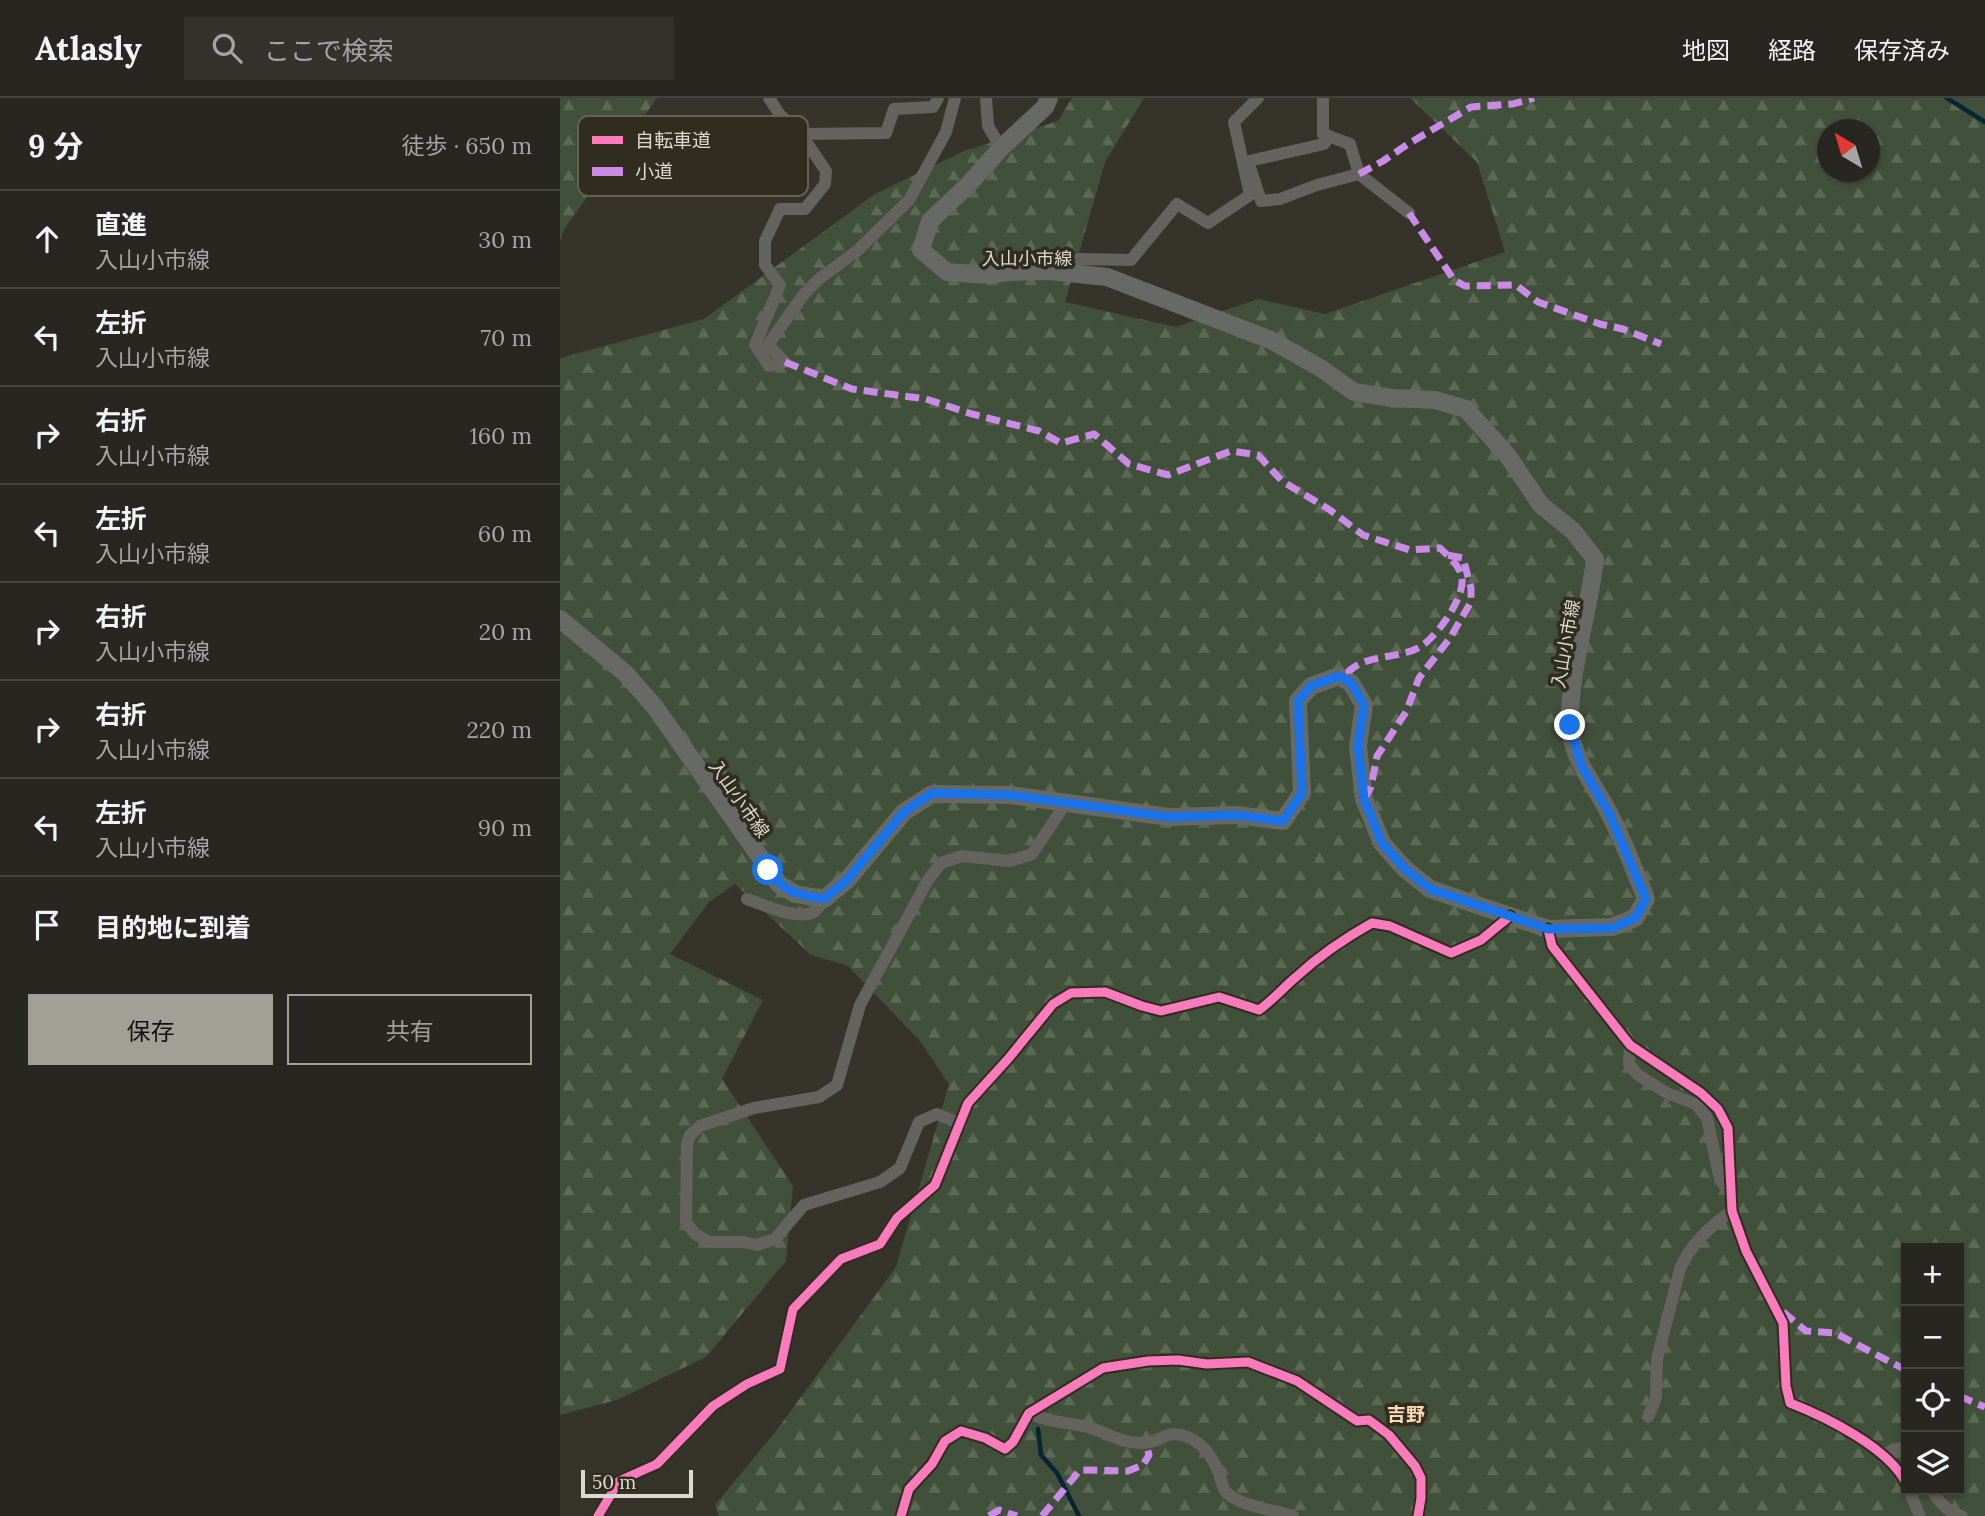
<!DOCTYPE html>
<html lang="ja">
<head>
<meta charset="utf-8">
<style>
  :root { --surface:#282620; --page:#34322d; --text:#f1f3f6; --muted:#a5a5a5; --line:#44433e; --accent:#a29f96 }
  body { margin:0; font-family:Lora,"Noto Sans JP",serif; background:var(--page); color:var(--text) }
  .controls { position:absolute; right:21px; bottom:21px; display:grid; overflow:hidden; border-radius:0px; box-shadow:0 2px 5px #0004 }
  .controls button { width:63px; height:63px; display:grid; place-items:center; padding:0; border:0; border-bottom:2px solid var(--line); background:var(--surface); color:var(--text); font:35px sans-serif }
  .compass { position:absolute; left:1257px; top:21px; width:63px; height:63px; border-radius:50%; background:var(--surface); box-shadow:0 2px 5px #0004; rotate:322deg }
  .scale { position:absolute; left:21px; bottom:18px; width:112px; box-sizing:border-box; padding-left:7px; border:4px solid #dcd9d0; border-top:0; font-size:19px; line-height:24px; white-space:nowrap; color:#dcd9d0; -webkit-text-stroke:5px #302c1e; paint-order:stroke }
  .stop { position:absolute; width:21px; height:21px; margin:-16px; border:5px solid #1a73e8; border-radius:50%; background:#fff }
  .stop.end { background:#1a73e8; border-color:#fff; box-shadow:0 2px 7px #0008 }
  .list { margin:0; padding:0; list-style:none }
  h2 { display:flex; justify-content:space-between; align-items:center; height:91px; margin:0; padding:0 28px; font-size:30px }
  h2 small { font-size:23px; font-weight:400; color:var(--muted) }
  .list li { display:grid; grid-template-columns:46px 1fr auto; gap:21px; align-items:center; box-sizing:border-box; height:98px; padding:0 28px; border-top:2px solid var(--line) }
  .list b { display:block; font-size:26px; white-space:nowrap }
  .list p { margin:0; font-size:23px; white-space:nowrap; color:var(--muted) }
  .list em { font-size:23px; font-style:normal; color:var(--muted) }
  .actions { display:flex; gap:14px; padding:21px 28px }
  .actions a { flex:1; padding:16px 0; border:2px solid var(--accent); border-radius:0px; text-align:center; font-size:24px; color:var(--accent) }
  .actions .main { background:var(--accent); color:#111 }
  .icon { flex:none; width:38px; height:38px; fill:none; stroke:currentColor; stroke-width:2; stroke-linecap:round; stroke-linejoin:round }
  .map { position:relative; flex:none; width:1425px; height:1418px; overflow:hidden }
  header { display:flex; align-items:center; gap:42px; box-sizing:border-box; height:98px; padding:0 35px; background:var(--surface); border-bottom:2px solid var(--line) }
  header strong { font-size:33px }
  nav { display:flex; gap:38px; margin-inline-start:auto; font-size:24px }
  .search { width:490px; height:63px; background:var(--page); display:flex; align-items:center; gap:18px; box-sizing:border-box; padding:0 24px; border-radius:0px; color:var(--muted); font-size:26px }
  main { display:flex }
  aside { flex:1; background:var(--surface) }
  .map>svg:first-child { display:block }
  .forest { fill:url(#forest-firs); fill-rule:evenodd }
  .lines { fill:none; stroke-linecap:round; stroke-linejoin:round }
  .stream { stroke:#082534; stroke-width:4.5 }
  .minor { stroke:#65635d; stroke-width:12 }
  .secondary { stroke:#666964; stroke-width:18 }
  .quiet { stroke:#ca8be6; stroke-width:7; stroke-dasharray:14 7; stroke-linecap:butt }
  .cycleway-casing { stroke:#302c1e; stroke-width:13 }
  .cycleway { stroke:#fd7abc; stroke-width:9 }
  .route { stroke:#1a73e8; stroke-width:9 }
  .labels { text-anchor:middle; stroke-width:7; stroke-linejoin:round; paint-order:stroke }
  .street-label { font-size:18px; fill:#dcd9d0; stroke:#302c1e }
  .neighbourhood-label { font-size:19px; font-weight:bold; fill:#fbd8b6; stroke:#302c1e }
  .key { fill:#302c1e; stroke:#646053; stroke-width:2 }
  .key-label { font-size:19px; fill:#dcd9d0 }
</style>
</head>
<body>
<header>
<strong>Atlasly</strong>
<div class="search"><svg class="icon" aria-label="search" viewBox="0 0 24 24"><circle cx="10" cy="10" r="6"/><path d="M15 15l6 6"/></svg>ここで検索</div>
<nav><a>地図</a><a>経路</a><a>保存済み</a></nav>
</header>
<main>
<aside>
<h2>9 分<small>徒歩 · 650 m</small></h2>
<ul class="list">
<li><svg class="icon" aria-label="ahead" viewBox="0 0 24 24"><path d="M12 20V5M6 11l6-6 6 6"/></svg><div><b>直進</b><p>入山小市線</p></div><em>30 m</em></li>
<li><svg class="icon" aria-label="left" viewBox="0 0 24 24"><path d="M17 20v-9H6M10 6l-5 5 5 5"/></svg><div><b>左折</b><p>入山小市線</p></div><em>70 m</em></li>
<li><svg class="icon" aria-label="right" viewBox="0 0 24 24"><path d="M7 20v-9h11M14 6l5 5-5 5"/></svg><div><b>右折</b><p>入山小市線</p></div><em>160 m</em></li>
<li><svg class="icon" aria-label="left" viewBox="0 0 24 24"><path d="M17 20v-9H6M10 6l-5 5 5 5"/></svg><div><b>左折</b><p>入山小市線</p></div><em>60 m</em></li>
<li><svg class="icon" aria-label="right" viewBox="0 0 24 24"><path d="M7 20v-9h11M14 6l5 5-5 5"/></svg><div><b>右折</b><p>入山小市線</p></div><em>20 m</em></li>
<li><svg class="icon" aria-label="right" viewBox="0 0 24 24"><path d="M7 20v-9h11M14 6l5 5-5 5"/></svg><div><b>右折</b><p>入山小市線</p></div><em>220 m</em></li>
<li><svg class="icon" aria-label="left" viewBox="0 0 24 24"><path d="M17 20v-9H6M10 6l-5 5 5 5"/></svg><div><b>左折</b><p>入山小市線</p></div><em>90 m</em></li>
<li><svg class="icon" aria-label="arrive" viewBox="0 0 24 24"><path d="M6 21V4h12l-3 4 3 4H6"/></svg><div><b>目的地に到着</b></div></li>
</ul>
<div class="actions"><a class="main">保存</a><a>共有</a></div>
</aside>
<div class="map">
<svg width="1425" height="1418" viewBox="0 0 1425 1418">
  <defs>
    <pattern id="forest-firs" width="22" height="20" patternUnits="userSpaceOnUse" patternTransform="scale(1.75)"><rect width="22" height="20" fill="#41503a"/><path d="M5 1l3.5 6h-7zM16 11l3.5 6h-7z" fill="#5c6955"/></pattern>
  </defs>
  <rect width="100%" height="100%" fill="#36332b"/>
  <g class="forest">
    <path d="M0,0H97L5,130L0,144Z"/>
    <path d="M512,0H584L545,64L505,204L616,229L698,201L765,216L945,154L917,64L850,0H1425V1418H159L155,1407L216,1333L336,1169L389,986L361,944L288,868L251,857L175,786L149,804L110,856L203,902L162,981L233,1088L226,1163L146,1259L57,1302L0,1317V260L144,221L315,96L404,53L498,23ZM1268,32H1310V74H1268ZM1346,1150H1399V1392H1346Z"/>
  </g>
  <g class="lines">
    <g class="stream">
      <path d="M1387,0L1425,24"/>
      <path d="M478,1331L481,1357L497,1375L519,1418"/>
    </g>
    <g class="minor">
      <path d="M209,0L220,17L241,36L266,73L265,86L245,111H220L205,143V167L220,187L195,247L209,268L225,264"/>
      <path d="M426,0L428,28L441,50"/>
      <path d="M763,0V36L790,46L799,76L849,115"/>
      <path d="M689,63L764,46L769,38"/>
      <path d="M689,66L701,103L720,101L757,87L799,76"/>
      <path d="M136,72L134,62L187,58L241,36L326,35L334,11L373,9L378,0"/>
      <path d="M509,175L519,161L571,162L617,106L648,125L690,97L674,24L698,0"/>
      <path d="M225,264L208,247L244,196L259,181L297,153L349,102L386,34L395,0"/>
      <path d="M187,801C204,807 229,819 248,816C256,815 260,807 264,801"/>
      <path d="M988,831L992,848L1070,947L1141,995L1158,1011L1168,1030L1172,1113L1186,1153L1223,1225L1226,1288L1230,1305C1266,1319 1329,1350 1346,1385"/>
      <path d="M1070,947L1069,966L1078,977L1107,995L1136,1006L1147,1020L1160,1082L1171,1094"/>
      <path d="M401,1026L377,1016L359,1024L340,1070L320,1084L244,1107L215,1141L197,1147L183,1144H149L135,1136L126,1124L127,1046L130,1037L140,1028L194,1010L259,999L277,987L300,907L368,782L381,765L402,758L450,763L472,756L506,705"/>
      <path d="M469,1315C488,1325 510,1324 531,1330C550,1336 560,1345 582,1345C601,1345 607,1330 628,1339C644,1346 653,1360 659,1375C661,1382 662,1390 667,1395C680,1408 715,1412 733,1418"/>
      <path d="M1088,1319L1096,1300L1097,1261L1120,1171C1129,1148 1151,1127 1172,1113"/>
      <path d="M1324,1358L1332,1352L1343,1350L1346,1354"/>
      <path d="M1349,1392L1360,1418"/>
      <path d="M1372,1392C1379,1405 1388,1414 1402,1418"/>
      <path d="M38,1418L59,1383L97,1366L153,1308L187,1286L220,1271L233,1211L281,1161L320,1146L337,1120L375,1087L408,1005L448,961L493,906L511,895L545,894L582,908L601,913L659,899L699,912C713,902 723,890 736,879C759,858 785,840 812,825L830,828L891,855L921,842L950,818"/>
      <path d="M341,1418L349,1391L372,1366L385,1343L401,1333L425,1340L445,1351L453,1344L469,1315L543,1270L588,1263L618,1262L647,1266L688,1264L737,1283L797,1323L809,1322L829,1337L855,1368L861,1380V1400L858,1418"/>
    </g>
    <path class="secondary" d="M0,521L65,575L95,609L219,786L235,796L264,801L287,782L344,714L372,696L450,697L609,719L677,717L723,723L742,695L738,603L751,588L779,578L791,585L804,607L798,648L804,701L822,745L844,770L870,791L988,831L1052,829L1075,820L1086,801C1075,773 1064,744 1050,717C1036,688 1010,660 1010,625C1009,573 1029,514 1035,461L1013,433L981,407L948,358L906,311L875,302L832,300L794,294L762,271L711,242L547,179L489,173L449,174L428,177L387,174L361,152L370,123L409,86L441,50L485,9L489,0"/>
    <g class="quiet">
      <path d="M799,76L823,63L848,46L911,9L953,6L974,0"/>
      <path d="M849,115L894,182L905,188L956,187L978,204L1040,226L1063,231L1101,246"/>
      <path d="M225,264L292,291L366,301L412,316L479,333L501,345L534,336L569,366L608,377L671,353L698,357L722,383L770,412L803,437L850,452L880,450C888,458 900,467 902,480C905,500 874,544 856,551C834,561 809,556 789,573L791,585"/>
      <path d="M804,701L811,689L817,658L846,614L859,580L890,540L911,504V490L903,460L887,457"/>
      <path d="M1223,1214L1246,1233L1275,1235L1346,1272"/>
      <path d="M1399,1298L1425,1309"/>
      <path d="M429,1418L439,1412L457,1418"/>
      <path d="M482,1418L520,1372L568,1373L583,1367L589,1357L586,1346"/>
    </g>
    <defs>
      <g id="cycleway">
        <path d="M988,831L992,848L1070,947L1141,995L1158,1011L1168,1030L1172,1113L1186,1153L1223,1225L1226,1288L1230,1305C1266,1319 1329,1350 1346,1385"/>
        <path d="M38,1418L59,1383L97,1366L153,1308L187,1286L220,1271L233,1211L281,1161L320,1146L337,1120L375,1087L408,1005L448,961L493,906L511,895L545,894L582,908L601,913L659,899L699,912C713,902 723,890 736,879C759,858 785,840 812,825L830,828L891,855L921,842L950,818"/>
        <path d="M341,1418L349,1391L372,1366L385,1343L401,1333L425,1340L445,1351L453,1344L469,1315L543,1270L588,1263L618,1262L647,1266L688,1264L737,1283L797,1323L809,1322L829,1337L855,1368L861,1380V1400L858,1418"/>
      </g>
    </defs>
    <use href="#cycleway" class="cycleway-casing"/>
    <use href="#cycleway" class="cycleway"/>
  </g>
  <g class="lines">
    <path class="route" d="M208,772C225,795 237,796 264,801L287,782L344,714L372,695L450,697L609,719L677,717L723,723L742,695L738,603L751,588L779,578L791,585L804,607L798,648L804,701L822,745L844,770L870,791L988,831L1052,830L1075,820L1086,801L1049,715L1021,667L1010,627"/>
  </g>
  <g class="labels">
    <g class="street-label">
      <text x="467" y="167">入山小市線</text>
      <text transform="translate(1006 546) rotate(-80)" y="6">入山小市線</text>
      <text transform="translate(179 701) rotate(55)" y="6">入山小市線</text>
    </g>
    <g class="neighbourhood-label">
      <text x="846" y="1323">吉野</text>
    </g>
  </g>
  <rect x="18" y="18" width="230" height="80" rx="10" class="key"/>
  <rect x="32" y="38" width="31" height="8" fill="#fd7abc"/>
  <rect x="32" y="69" width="31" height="9" fill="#ca8be6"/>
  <g class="key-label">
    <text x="75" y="49">自転車道</text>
    <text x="75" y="80">小道</text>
  </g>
</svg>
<div class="controls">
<button>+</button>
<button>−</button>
<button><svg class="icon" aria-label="locate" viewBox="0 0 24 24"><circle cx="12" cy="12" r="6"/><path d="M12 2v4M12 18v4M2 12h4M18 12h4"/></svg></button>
<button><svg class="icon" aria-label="layers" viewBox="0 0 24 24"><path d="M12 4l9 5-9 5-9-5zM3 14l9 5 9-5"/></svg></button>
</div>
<svg class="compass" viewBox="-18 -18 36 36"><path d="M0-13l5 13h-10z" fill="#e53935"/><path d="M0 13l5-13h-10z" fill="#a5a5a5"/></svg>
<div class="scale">50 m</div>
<div class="stop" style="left:208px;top:772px"></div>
<div class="stop end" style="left:1010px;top:627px"></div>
</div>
</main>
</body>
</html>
